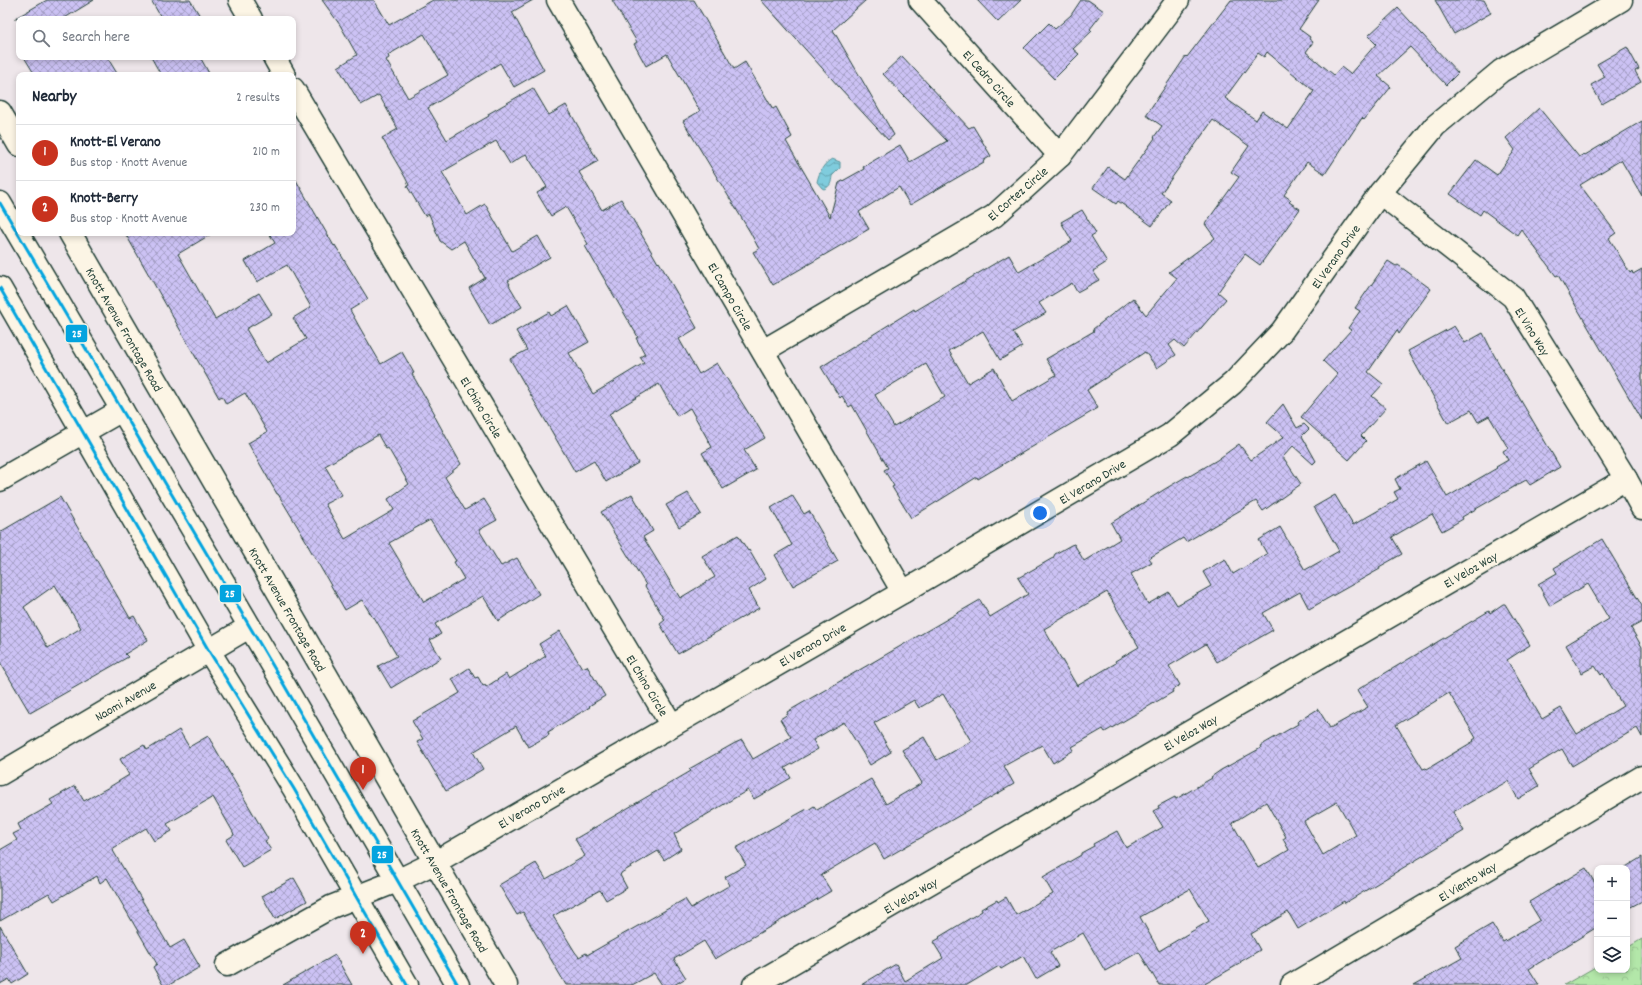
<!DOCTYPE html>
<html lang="en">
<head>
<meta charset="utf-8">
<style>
  :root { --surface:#fff; --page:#f6f6f7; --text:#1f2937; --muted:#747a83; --line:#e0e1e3; --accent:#c8321e }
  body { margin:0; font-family:Dekko,sans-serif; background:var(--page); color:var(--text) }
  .controls { position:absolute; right:12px; bottom:12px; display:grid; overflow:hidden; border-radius:8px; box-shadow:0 2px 6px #0003 }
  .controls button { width:36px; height:36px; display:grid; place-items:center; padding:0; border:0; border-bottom:1px solid var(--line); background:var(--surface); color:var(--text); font:20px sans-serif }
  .you { position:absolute; left:1040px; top:513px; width:14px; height:14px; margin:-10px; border:3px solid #fff; border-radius:50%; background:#1a73e8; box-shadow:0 0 0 6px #1a73e833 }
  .badge { display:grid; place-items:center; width:26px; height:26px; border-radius:50%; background:var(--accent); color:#fff; font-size:13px; font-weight:700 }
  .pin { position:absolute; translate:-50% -33px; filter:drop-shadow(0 1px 2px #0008) }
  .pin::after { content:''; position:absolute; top:21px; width:14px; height:12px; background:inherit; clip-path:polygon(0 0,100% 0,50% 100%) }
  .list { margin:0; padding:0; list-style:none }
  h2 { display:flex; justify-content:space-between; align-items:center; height:52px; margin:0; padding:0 16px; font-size:17px }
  h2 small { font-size:13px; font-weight:400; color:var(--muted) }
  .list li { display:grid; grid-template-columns:26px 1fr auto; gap:12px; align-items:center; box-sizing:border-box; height:56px; padding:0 16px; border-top:1px solid var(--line) }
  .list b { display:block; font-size:15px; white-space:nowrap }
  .list p { margin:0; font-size:13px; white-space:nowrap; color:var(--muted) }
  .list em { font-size:13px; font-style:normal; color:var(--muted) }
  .icon { flex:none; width:22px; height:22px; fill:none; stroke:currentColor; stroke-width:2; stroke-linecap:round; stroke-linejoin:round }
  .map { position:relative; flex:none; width:1642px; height:985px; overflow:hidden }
  .search { position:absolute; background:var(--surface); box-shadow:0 2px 6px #0003; left:16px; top:16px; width:280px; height:44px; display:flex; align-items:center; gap:10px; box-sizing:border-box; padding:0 14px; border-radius:8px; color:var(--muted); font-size:15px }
  .panel { position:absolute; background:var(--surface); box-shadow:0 2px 6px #0003; left:16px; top:72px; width:280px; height:164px; border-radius:8px }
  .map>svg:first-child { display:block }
  .park { fill:url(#park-crowns); stroke:#69926e }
  .water { fill:url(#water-waves); stroke:#599399 }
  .building { fill:url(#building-cross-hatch); stroke:#1f3d34; fill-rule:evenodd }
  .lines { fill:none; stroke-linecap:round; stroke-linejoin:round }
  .minor-casing { stroke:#1f3d34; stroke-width:25 }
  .major-casing { stroke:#1f3d34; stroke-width:25 }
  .minor { stroke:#fcf5e5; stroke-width:22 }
  .major { stroke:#fcf5e5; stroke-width:22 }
  .bus-1-casing { stroke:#fcf5e5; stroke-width:6 }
  .bus-1 { stroke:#03a4df; stroke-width:3 }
  .labels { text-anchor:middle; stroke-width:4; stroke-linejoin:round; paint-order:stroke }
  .street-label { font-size:13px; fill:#1f3d34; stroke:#fcf5e5 }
  .line-badge { stroke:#fcf5e5; stroke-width:1.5 }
  .badge-label { font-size:11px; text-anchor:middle; font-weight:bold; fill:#fff }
</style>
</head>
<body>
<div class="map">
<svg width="1642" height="985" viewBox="0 0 1642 985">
  <defs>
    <pattern id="park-crowns" width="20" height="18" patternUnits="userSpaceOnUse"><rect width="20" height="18" fill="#b3e7a9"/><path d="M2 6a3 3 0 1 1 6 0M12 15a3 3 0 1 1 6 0" fill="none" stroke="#9ac792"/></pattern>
    <pattern id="water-waves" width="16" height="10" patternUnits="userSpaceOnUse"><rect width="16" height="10" fill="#7fccdd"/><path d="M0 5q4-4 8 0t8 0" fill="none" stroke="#67a7b4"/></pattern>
    <pattern id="building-cross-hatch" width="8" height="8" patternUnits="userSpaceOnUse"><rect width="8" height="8" fill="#ccc2f4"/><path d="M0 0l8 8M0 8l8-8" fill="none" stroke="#a59fc6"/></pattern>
  </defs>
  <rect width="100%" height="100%" fill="#eee6ea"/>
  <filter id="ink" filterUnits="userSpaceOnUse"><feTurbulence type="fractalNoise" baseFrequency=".025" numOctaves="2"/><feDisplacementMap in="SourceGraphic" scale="8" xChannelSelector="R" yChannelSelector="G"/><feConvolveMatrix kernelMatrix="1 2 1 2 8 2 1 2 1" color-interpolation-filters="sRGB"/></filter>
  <g filter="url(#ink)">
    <path class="park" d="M1642,939V985H1564L1597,966V970H1627V948Z"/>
    <path class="water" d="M832,159L840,162V168L832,176C831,183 831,186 824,189L822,188L817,182C819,172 824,163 832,159Z"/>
    <g class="building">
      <path d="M47,0H94L63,19H14Z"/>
      <path d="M151,0H190L202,19H162Z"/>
      <path d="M322,0H374L389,25L433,0H533L512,12L544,70L514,87L500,63L428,108L447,140L489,116L488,114L533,88L549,115L566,105L598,161L579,172L602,210L621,199L658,263L659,262L697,328L679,339L699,374L717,363L751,417L752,416L765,438L744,450L756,470L723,489L702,453L712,447L690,408L677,416L659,384L609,414L638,463L606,482L594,461L575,472L510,359L527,350L516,331L549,312L551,316L568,306L589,342L569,353L593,394L644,363L640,357L645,354L636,338L638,337L585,246L588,244L566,207L551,216L537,193L547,187L526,154L510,164L496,141L442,172L467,215L485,204L512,251L538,236L550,257L508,281L510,284L509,285L522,307L490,325L469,288L485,278L464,241L451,249L440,241L429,214L425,216L407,186L409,185L405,177L382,138L398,129L379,95L361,105L338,67L357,55L340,25ZM424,34L448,75L408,98L386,60L389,58L388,55Z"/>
      <path d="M612,0H694L734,69L745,62L773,109L776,107L792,137L786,141L830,217L839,183L864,169L863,167L900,145L910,162L947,141L883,74L902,56L969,128L973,126L991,156L983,161L984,162L910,205L899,187L859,212L869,229L773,285L753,252L759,249L750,232L683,121L700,111L667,54L646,66L634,44L637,42Z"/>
      <path d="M761,0H866L833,30L894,135L888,140L840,88Z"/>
      <path d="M977,0H1021L998,22Z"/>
      <path d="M1081,0H1088L1104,11L1090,29L1092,31L1073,49L1079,54L1054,79L1024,48L1049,23L1055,29L1071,15Z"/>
      <path d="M1231,0H1319L1299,29L1310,37L1309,39L1313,42L1306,52L1334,75L1341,67L1350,74L1376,44L1368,36L1398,8L1458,73L1446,85L1410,47L1378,76L1391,87L1364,120L1362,118L1325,174L1307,162L1284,195L1291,200L1289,202L1300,209L1260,265L1245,254L1218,292L1226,299L1184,348L1175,340L1169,345L1176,355L1157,368L1145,352L1087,390L1098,408L978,479L977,477L911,518L892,487L894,486L884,470L888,468L852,405L849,407L842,396L840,398L821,367L914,309L915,311L1009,255L1019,272L1072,241L1061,222L1082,210L1096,233L1091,236L1107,262L1093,271L1099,280L1077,292L1072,283L1039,303L1046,313L1013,332L1022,347L1000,360L983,331L949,351L968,383L994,368L1012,401L1056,375L1046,359L1094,331L1093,329L1133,298L1146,315L1177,278L1169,272L1215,238L1205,224L1239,177L1231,172L1249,146L1213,120L1161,193L1171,200L1152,226L1118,201L1116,204L1093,188L1108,167L1125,179L1155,138L1154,137L1162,126L1146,115L1186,56L1187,57ZM1267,52L1314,91L1288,129L1262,111L1256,120L1225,98L1258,53L1264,57ZM926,364L945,397L894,427L875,395Z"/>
      <path d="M1435,0H1484L1491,13L1454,34Z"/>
      <path d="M1627,47L1639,69L1635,71L1641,82L1602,104L1591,85L1605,77L1597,64Z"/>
      <path d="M24,57H107L118,75H35Z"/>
      <path d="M151,57H200L210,75H161Z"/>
      <path d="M1539,108L1579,157L1584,154L1585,155L1642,121V196L1621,160L1580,185L1616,233L1609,238L1630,273L1632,271L1633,274L1642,269V420L1558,275L1556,276L1521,229L1517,235L1483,210L1480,215L1450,194L1476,160L1497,175L1515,150L1506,138Z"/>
      <path d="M293,175L334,246L335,245L368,299L350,310L360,328L381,364L402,352L414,373L412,374L435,414L434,415L461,464L445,477L465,510L484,499L497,520L479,530L501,566L517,558L539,594L498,621L483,596L435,624L441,634L430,640L441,658L391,688L378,666L397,656L374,617L373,618L362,600L345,610L307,544H308L278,494H277L248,443L267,432L245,393L226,404L222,396L219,398L125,233H213L178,254L215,319L259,293L272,314L246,329L266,363L306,339L293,318L311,307L287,265L257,282L245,261L275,243L269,233H293ZM378,435L386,449L388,448L409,484L388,499L394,510L345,539L325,504L342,495L325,466ZM430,520L456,561L454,562L464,579L424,602L389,543Z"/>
      <path d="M1388,261L1396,266L1398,265L1431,289L1399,334L1397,330L1368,372L1383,384L1372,396L1386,408L1361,436L1366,441L1349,460L1301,417L1337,374L1323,361L1351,330L1348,328L1360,311L1355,308Z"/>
      <path d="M1454,326L1465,343L1483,333L1494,355L1560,467L1530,485L1526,480L1462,517L1463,519L1442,531L1432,514L1392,537L1402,554L1379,567L1380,569L1309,609L1300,592L1263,613L1273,630L1217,662L1206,644L1169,666L1180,685L1172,690L1173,692L1105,732L1103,729L1072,747L1074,750L1053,763L1042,745L1004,766L1014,784L884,859L875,843L821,875L831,891L715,959L704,941L674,959L686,978L674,985H662L654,973L632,985H566L523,912L517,915L499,885L536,863L546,879L585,856L575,839L691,771L689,769L735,743L742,740L753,759L791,737L780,719L788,714L787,712L980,600L990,617L1028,594L1018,578L1053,558L1055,554L1071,545L1074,544L1084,561L1120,539L1111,523L1165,489L1187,476L1188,477L1217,460L1239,444L1251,460L1284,437L1267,422L1283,404L1297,428L1304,424L1309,429L1302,436L1316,461L1313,464L1293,446L1283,457L1301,484L1263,511L1256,501L1186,542L1183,538L1149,558L1152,562L1131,574L1148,604L1169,592L1177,605L1211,586L1203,572L1225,559L1233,574L1267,554L1259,540L1280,527L1305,570L1339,551L1314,507L1335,495L1353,525L1398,499L1394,492L1400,489L1395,479L1426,461L1447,497L1497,468L1496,467L1508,460L1503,451L1508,448L1489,416L1478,422L1471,410L1448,423L1408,351ZM1107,592L1139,647L1115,661L1116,663L1077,686L1044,629ZM943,694L971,741L937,760L924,737L902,750L922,783L886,804L871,779L817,810L814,806L808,810L807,809L736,848L746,865L725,877L730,885L691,908L685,899L587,955L586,953L579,957L575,952L553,916L600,890L606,900L627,888L620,875L621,874V873L658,851L664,860L681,849L674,834L748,790L754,799L791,778L785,768L818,749L813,740L844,722L870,765L891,752L874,723L914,700L919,708Z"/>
      <path d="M688,493L701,514L679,527L666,505Z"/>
      <path d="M632,494L653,531L643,537L680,598L715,577L702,556L738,535L748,551L749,550L766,579L749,590L759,608L678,654L660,624L665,620L645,586L646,585L601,512Z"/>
      <path d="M792,495L804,514L809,511L838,561L793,586L775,555L792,545L771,508Z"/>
      <path d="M60,497L130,618L134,616L148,640L125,654L128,657L30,713L0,662V532ZM55,585L81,628L48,648L24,607Z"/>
      <path d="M1602,539L1642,606V622L1631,628L1642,647V737L1637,728L1572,766L1562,749L1529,769L1539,786L1518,799L1508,781L1453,812L1464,831L1345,903L1344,901L1298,929L1288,912L1251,934L1260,950L1240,962L1241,963L1203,985H1159L1139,952L1105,971L1083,933L1050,952L1058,966L1036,979L1023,956L1001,969L999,966L967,985H861L896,964L905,981L943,958L933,942L940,938L939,937L982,911L981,909L997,900L998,902L1006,897L1016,915L1053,894L1043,877L1081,855V853L1094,846L1093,844L1117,831L1126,848L1163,827L1153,811L1159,808L1158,806L1175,797L1176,799L1212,778L1211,777L1221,770L1261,748L1260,746L1298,724L1297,722L1318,709L1330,728L1368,707L1357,690L1489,611L1490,613L1503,604H1505L1530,645L1507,660L1542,719L1561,708L1577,734L1623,706L1603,673L1601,675L1595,666L1582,673L1566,645L1609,619L1588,584L1550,606L1538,584L1557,573L1554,568ZM1449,693L1476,738L1473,740L1474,741L1427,769L1426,768L1423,769L1396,725ZM1266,802L1286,837L1283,839L1289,850L1258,868L1232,823ZM1337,802L1356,835L1323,855L1304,821ZM1190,889L1209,921L1159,951L1140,917Z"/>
      <path d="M560,631L582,668L587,666L605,696L589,706L590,707L548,732L549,735L528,747L516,726L473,752L483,769L446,791L417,742L423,739L412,721L460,693L452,679L469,668L475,678L478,677L483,686L485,685L486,687L506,674L509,679L546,656L539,644Z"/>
      <path d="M179,730L189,747L208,736L268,839L265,841L271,850L242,867L226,840L234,835L233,832L213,797L167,824L172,831L154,841L146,828L112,849L170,948L184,940L200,967L169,985H163L153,967L157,964L107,878L100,883L97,876L54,901L49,893L0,921V850L17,840L13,834L21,830L18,824L53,804L50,800L75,786L84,801L111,786L129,775L120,759L144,745L147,750Z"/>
      <path d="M1642,857V901L1627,909V868H1624Z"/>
      <path d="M1586,868L1596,885L1597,884V927L1529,969L1539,985H1414L1462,958L1455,946L1492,924L1503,942L1540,920L1529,902Z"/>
      <path d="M294,878L307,901L275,919L262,896Z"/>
      <path d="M0,926L28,974L12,984L9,979L0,984Z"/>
      <path d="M335,955L352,985H283Z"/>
    </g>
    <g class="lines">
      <defs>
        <g id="minor">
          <path d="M240,0L251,19"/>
          <path d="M558,0L903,592"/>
          <path d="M920,0L1060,156"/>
          <path d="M274,57L284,75"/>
          <path d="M293,89L671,724"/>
          <path d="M0,112L19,145"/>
          <path d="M1380,193L1513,297L1626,479L1642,508"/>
          <path d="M70,233L506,985"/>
          <path d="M763,351L994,216L1060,156L1178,0"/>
          <path d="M0,480L122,410"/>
          <path d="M0,774L249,627"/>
          <path d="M227,965L331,907L397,881L434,863L903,592L1170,435L1233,383L1282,331L1380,193L1435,126L1501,71L1621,0"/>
          <path d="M754,985L1626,479"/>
          <path d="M1292,985L1642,777"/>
        </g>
        <g id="major">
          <path d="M0,203L283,683L458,985"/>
          <path d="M0,288L209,651L294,789L407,985"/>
        </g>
      </defs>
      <use href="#minor" class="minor-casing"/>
      <use href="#major" class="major-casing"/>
      <use href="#minor" class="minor"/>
      <use href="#major" class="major"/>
      <defs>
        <g id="bus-1">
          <path d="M0,203L283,683L458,985"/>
          <path d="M0,288L209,651L294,789L407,985"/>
        </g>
      </defs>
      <use href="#bus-1" class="bus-1-casing"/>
      <use href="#bus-1" class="bus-1"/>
    </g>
  </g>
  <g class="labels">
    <g class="street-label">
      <text transform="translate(990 78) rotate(48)" y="5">El Cedro Circle</text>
      <text transform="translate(1017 193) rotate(-41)" y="5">El Cortez Circle</text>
      <text transform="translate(1335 256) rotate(-55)" y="5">El Verano Drive</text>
      <text transform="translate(731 296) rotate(60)" y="5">El Campo Circle</text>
      <text transform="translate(125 329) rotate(60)" y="5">Knott Avenue Frontage Road</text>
      <text transform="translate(1533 331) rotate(58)" y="5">El Vino Way</text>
      <text transform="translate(482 407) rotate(59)" y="5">El Chino Circle</text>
      <text transform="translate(1092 481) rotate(-31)" y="5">El Verano Drive</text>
      <text transform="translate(1470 569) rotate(-30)" y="5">El Veloz Way</text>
      <text transform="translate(288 609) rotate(60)" y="5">Knott Avenue Frontage Road</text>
      <text transform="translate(812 644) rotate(-30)" y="5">El Verano Drive</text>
      <text transform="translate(648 685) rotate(59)" y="5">El Chino Circle</text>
      <text transform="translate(125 700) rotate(-30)" y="5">Naomi Avenue</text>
      <text transform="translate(1190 732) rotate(-30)" y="5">El Veloz Way</text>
      <text transform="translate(531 806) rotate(-30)" y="5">El Verano Drive</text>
      <text transform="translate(1467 881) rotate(-31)" y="5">El Viento Way</text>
      <text transform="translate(450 890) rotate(60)" y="5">Knott Avenue Frontage Road</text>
      <text transform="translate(910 895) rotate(-30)" y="5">El Veloz Way</text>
    </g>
  </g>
  <g class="line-badge">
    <rect x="65" y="324" width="23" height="19" rx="4" fill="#03a4df"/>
    <rect x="219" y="584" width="23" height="19" rx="4" fill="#03a4df"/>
    <rect x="371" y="845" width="23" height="19" rx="4" fill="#03a4df"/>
  </g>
  <g class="badge-label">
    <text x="77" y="337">25</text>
    <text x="230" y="597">25</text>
    <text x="382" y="858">25</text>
  </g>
</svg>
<div class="controls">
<button>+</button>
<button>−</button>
<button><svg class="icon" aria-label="layers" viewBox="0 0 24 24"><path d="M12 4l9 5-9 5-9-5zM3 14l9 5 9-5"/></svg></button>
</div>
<div class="you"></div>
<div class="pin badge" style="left:363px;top:790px">1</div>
<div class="pin badge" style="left:363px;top:954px">2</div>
<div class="search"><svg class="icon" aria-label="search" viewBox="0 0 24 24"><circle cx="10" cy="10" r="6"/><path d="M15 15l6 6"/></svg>Search here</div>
<section class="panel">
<h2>Nearby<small>2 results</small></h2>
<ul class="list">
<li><span class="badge">1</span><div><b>Knott-El Verano</b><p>Bus stop · Knott Avenue</p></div><em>210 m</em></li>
<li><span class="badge">2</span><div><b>Knott-Berry</b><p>Bus stop · Knott Avenue</p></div><em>230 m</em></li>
</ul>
</section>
</div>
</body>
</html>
